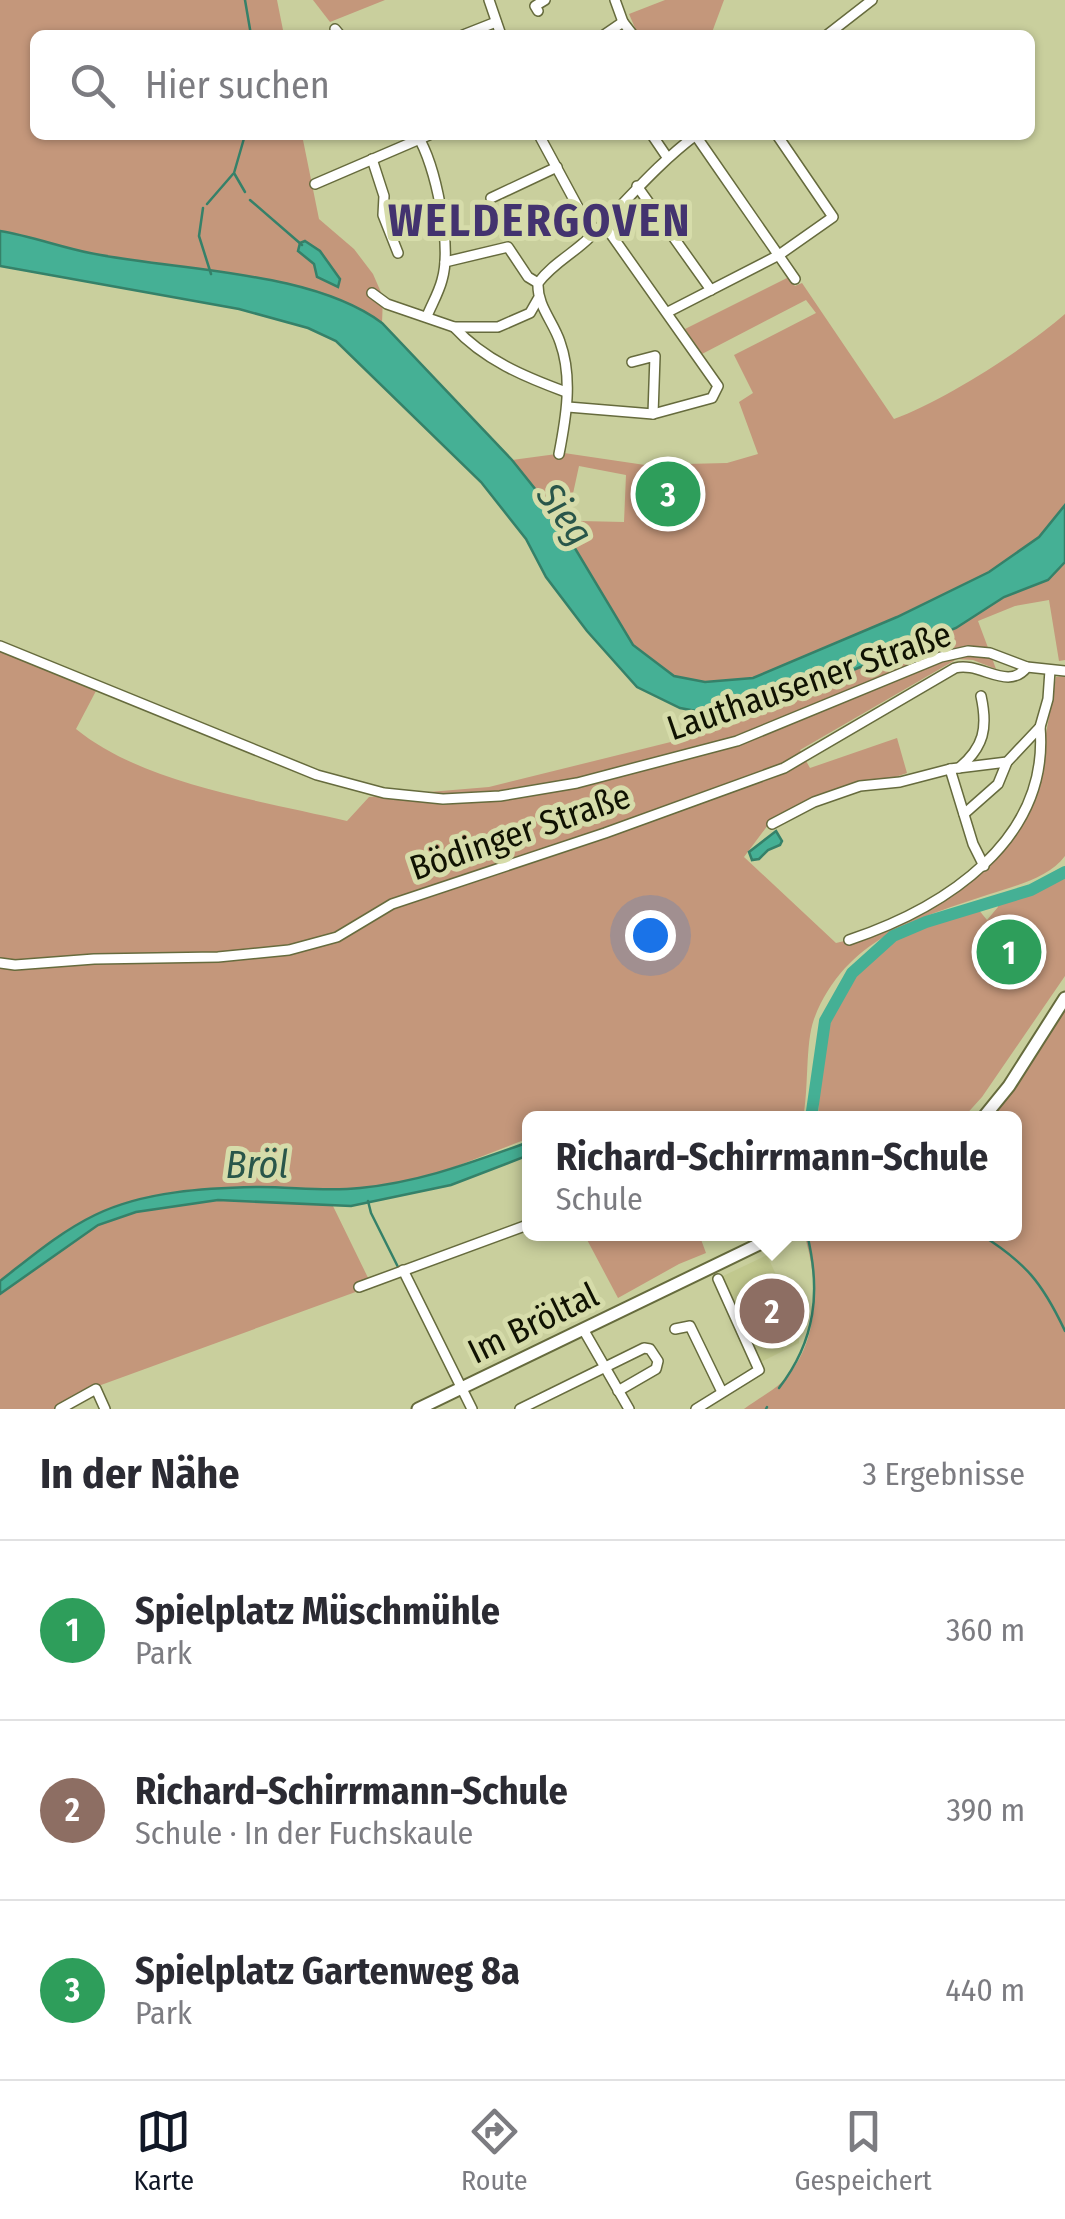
<!DOCTYPE html>
<html lang="de">
<head>
<meta charset="utf-8">
<style>
  :root { --surface:#fff; --page:#f2f2f3; --text:#2b2b33; --muted:#7c7c81; --line:#e1e1e2; --accent:#111827 }
  body { margin:0; font-family:"Fira Sans Condensed",sans-serif; background:var(--page); color:var(--text) }
  .you { position:absolute; left:650px; top:935px; width:35px; height:35px; margin:-25px; border:8px solid #fff; border-radius:50%; background:#1a73e8; box-shadow:0 0 0 15px #1a73e833 }
  .badge { display:grid; place-items:center; width:65px; height:65px; border-radius:50%; background:var(--accent); color:#fff; font-size:32px; font-weight:700 }
  .pin { position:absolute; translate:-50% -50%; border:5px solid #fff; box-shadow:0 2px 10px #0006 }
  .popup { position:absolute; left:522px; top:1111px; width:500px; height:130px; box-sizing:border-box; display:grid; place-content:center; border-radius:15px; background:var(--surface); filter:drop-shadow(0 2px 8px #0005); font-size:32px; white-space:nowrap; color:var(--muted) }
  .popup b { font-size:38px; color:var(--text) }
  .popup::after { content:''; position:absolute; left:50%; top:100%; margin-left:-20px; border:20px solid transparent; border-top-color:var(--surface) }
  .list { margin:0; padding:0; list-style:none }
  h2 { display:flex; justify-content:space-between; align-items:center; height:130px; margin:0; padding:0 40px; font-size:42px }
  h2 small { font-size:32px; font-weight:400; color:var(--muted) }
  .list li { display:grid; grid-template-columns:65px 1fr auto; gap:30px; align-items:center; box-sizing:border-box; height:180px; padding:0 40px; border-top:2px solid var(--line) }
  .list b { display:block; font-size:38px; white-space:nowrap }
  .list p { margin:0; font-size:32px; white-space:nowrap; color:var(--muted) }
  .list em { font-size:32px; font-style:normal; color:var(--muted) }
  .icon { flex:none; width:55px; height:55px; fill:none; stroke:currentColor; stroke-width:2; stroke-linecap:round; stroke-linejoin:round }
  .map { position:relative; flex:none; width:1065px; height:1409px; overflow:hidden }
  .search { position:absolute; background:var(--surface); box-shadow:0 2px 8px #0004; left:30px; right:30px; top:30px; height:110px; display:flex; align-items:center; gap:25px; box-sizing:border-box; padding:0 35px; border-radius:15px; color:var(--muted); font-size:38px }
  .sheet { height:670px; background:var(--surface) }
  nav { display:flex; justify-content:space-around; align-items:center; box-sizing:border-box; height:140px; border-top:2px solid var(--line); background:var(--surface); font-size:28px; color:var(--muted) }
  nav a { display:grid; justify-items:center; gap:5px }
  nav .on { color:var(--accent) }
  .map>svg:first-child { display:block }
  .built { fill:#c1c88e }
  .green { fill:#c4977b; fill-rule:evenodd }
  .water { fill:#45b095; stroke:#358169; stroke-width:2.5 }
  .lines { fill:none; stroke-linecap:round; stroke-linejoin:round }
  .stream { stroke:#358169; stroke-width:2.5 }
  .river { stroke:#45b095; stroke-width:12 }
  .minor-casing { stroke:#666b3d; stroke-width:12 }
  .major-casing { stroke:#666b3d; stroke-width:15 }
  .minor { stroke:#fff; stroke-width:9 }
  .major { stroke:#fff; stroke-width:11 }
  .labels { text-anchor:middle; stroke-width:10; stroke-linejoin:round; paint-order:stroke }
  .street-label { font-size:35px; fill:#101202; stroke:#d6dcaa }
  .water-label { font-size:38px; font-style:italic; fill:#29564a; stroke:#d6dcaa }
  .district-label { font-size:45px; font-weight:bold; letter-spacing:2.5px; fill:#43336f; stroke:#d6dcaa }
</style>
</head>
<body>
<div class="map">
<svg width="1065" height="1409" viewBox="0 0 1065 1409">
  <rect width="100%" height="100%" fill="#c9cf9d"/>
  <path class="built" d="M767,1255L788,1301L808,1299L809,1316L799,1332V1343L759,1363L721,1277Z"/>
  <g class="green">
    <path d="M0,0H277L284,35H35V135H302L319,219L354,249L373,274L383,297L382,323C311,270 177,271 90,253C60,247 31,236 0,231Z"/>
    <path d="M313,0H385L330,22Z"/>
    <path d="M665,0H724L711,35H638L629,14Z"/>
    <path d="M789,277L795,286L802,283L894,419C943,401 1025,349 1065,314V505L1039,537L989,573L897,617L753,678L705,682L674,676L633,645L552,510L512,460L564,453L645,465L727,463L758,454L739,402L753,393L734,355L816,313L806,300L702,354L685,329ZM579,466L626,475L624,522L580,521L569,512Z"/>
    <path d="M1065,562V660L1059,661L1049,600L1015,606L978,621L996,669L973,660L957,659L800,750L810,768L897,738L907,773L771,821L744,857L836,943L865,936L980,872L1003,850L1035,796L1056,677L1065,676V856C1049,878 1014,886 990,894C917,918 845,939 814,1019C805,1044 809,1090 803,1118H530L529,1138L439,1173L384,1186L328,1191L212,1188L177,1193L57,1237L0,1281V646L97,689L76,729C143,784 263,801 347,821L369,797L489,787L703,734L717,715L841,675L956,628L1004,597L1048,580Z"/>
    <path d="M1065,874V976L982,1097L963,1118H818L821,1062L828,1021L853,975L893,938L978,909L987,920L998,907L997,903L1030,893Z"/>
    <path d="M1065,1011V1409H744C756,1400 771,1392 782,1382C821,1343 819,1282 804,1234H1014V1118H991Z"/>
    <path d="M261,1199L333,1206L372,1286L101,1385L58,1409H0V1294C31,1270 65,1239 102,1223C151,1203 208,1200 261,1199Z"/>
    <path d="M584,1234H699L706,1253L679,1264L618,1298Z"/>
  </g>
  <g class="water">
    <path d="M0,231C31,236 60,247 90,253C177,271 311,270 382,323L512,460L552,510L633,645L674,676L705,682L753,678L897,617L989,572L1039,537L1065,505V562L1048,580L1004,597L956,628L841,675L717,715L680,708L637,687L587,631L546,577L526,539L481,482L336,341L308,328L239,309L0,266Z"/>
    <path d="M305,241L320,251L340,279L338,287L317,277L314,264L298,251L300,243Z"/>
    <path d="M776,831L782,841L780,845L768,850L759,859L752,860L749,852Z"/>
    <path d="M529,1142V1155L451,1185L351,1206L218,1200L136,1212L98,1225L0,1294V1281C31,1257 60,1232 95,1215C144,1191 206,1188 260,1187C294,1187 326,1192 360,1188C422,1182 472,1162 529,1142Z"/>
  </g>
  <g class="lines">
    <g class="stream">
      <path d="M245,0L251,35"/>
      <path d="M245,192L234,173L245,135"/>
      <path d="M250,200L302,245"/>
      <path d="M207,204L233,174"/>
      <path d="M203,208L199,236L211,274"/>
      <path d="M368,1201L371,1213L398,1267"/>
      <path d="M980,1234C1025,1262 1042,1282 1065,1331"/>
      <path d="M779,1388C816,1340 821,1291 807,1234"/>
      <path d="M766,1409L767,1407"/>
    </g>
    <path class="river" d="M811,1118L825,1021L852,973L893,936L926,922L1031,890L1065,872"/>
    <defs>
      <g id="minor">
        <path d="M489,0L501,35"/>
        <path d="M615,0L623,22L633,35"/>
        <path d="M538,11L535,6L545,0"/>
        <path d="M335,29L340,35"/>
        <path d="M463,35L496,22"/>
        <path d="M604,35L623,22"/>
        <path d="M827,35L872,0"/>
        <path d="M417,135C436,165 452,246 442,280C439,292 432,304 427,316"/>
        <path d="M539,135L593,235"/>
        <path d="M652,135L667,157"/>
        <path d="M696,136L795,279"/>
        <path d="M372,159L384,196L383,215L398,253"/>
        <path d="M315,184L429,135"/>
        <path d="M637,186L711,290"/>
        <path d="M491,198L557,167"/>
        <path d="M445,262L508,247L528,277L538,283"/>
        <path d="M372,293L387,304L454,327H498L530,313L538,299"/>
        <path d="M668,312L779,255L833,217L777,135"/>
        <path d="M454,327C484,360 525,377 566,392"/>
        <path d="M632,362L655,356L653,414"/>
        <path d="M568,407L653,414L712,398L718,386L603,223"/>
        <path d="M559,454C566,418 573,378 560,342C553,321 537,306 538,283C553,263 573,254 590,237C626,202 656,165 696,135"/>
        <path d="M0,646L317,775L384,793L443,799L500,796L577,783L737,741L941,657L968,651L990,653L1027,667L1065,671"/>
        <path d="M959,768C984,747 988,728 981,696"/>
        <path d="M950,769L973,844L984,866"/>
        <path d="M964,814L998,784L1007,762"/>
        <path d="M772,824L814,802L860,786L900,782L950,769L1007,762L1040,727L1048,699L1050,670"/>
        <path d="M849,940C944,908 1050,841 1040,727"/>
        <path d="M0,963L15,965L94,959L218,957L289,950L337,937L392,904L605,833L784,768L955,668C980,661 1008,692 1027,667"/>
        <path d="M403,1270L472,1409"/>
        <path d="M359,1287L530,1224"/>
        <path d="M583,1329L629,1409"/>
        <path d="M675,1329L690,1326L722,1392"/>
        <path d="M60,1409L96,1389L105,1409"/>
        <path d="M520,1409L644,1348L650,1349L658,1361L656,1369L618,1391"/>
        <path d="M696,1409L759,1370L718,1279"/>
      </g>
      <g id="major">
        <path d="M983,1118L1009,1086L1065,998"/>
        <path d="M418,1409L780,1234"/>
      </g>
    </defs>
    <use href="#minor" class="minor-casing"/>
    <use href="#major" class="major-casing"/>
    <use href="#minor" class="minor"/>
    <use href="#major" class="major"/>
  </g>
  <g class="labels">
    <g class="street-label">
      <text transform="translate(809 681) rotate(-19)" y="12">Lauthausener Straße</text>
      <text transform="translate(520 832) rotate(-19)" y="12">Bödinger Straße</text>
      <text transform="translate(533 1323) rotate(-26)" y="12">Im Bröltal</text>
    </g>
    <g class="water-label">
      <text transform="translate(565 514) rotate(54)" y="13">Sieg</text>
      <text x="257" y="1178">Bröl</text>
    </g>
    <g class="district-label">
      <text x="540" y="236">WELDERGOVEN</text>
    </g>
  </g>
</svg>
<div class="you"></div>
<div class="pin badge" style="left:1009px;top:952px;background:#2e9e5b">1</div>
<div class="pin badge" style="left:772px;top:1311px;background:#8d6e63">2</div>
<div class="popup"><b>Richard-Schirrmann-Schule</b>Schule</div>
<div class="pin badge" style="left:668px;top:494px;background:#2e9e5b">3</div>
<div class="search"><svg class="icon" aria-label="search" viewBox="0 0 24 24"><circle cx="10" cy="10" r="6"/><path d="M15 15l6 6"/></svg>Hier suchen</div>
</div>
<section class="sheet">
<h2>In der Nähe<small>3 Ergebnisse</small></h2>
<ul class="list">
<li><span class="badge" style="background:#2e9e5b">1</span><div><b>Spielplatz Müschmühle</b><p>Park</p></div><em>360 m</em></li>
<li><span class="badge" style="background:#8d6e63">2</span><div><b>Richard-Schirrmann-Schule</b><p>Schule · In der Fuchskaule</p></div><em>390 m</em></li>
<li><span class="badge" style="background:#2e9e5b">3</span><div><b>Spielplatz Gartenweg 8a</b><p>Park</p></div><em>440 m</em></li>
</ul>
</section>
<nav>
<a class="on"><svg class="icon" aria-label="map" viewBox="0 0 24 24"><path d="M3 6l6-2 6 2 6-2v14l-6 2-6-2-6 2zM9 4v14M15 6v14"/></svg>Karte</a>
<a><svg class="icon" aria-label="directions" viewBox="0 0 24 24"><path d="M12 3l9 9-9 9-9-9zM9 14v-3h6M13 9l2 2-2 2"/></svg>Route</a>
<a><svg class="icon" aria-label="saved" viewBox="0 0 24 24"><path d="M7 4h10v16l-5-4-5 4z"/></svg>Gespeichert</a>
</nav>
</body>
</html>
